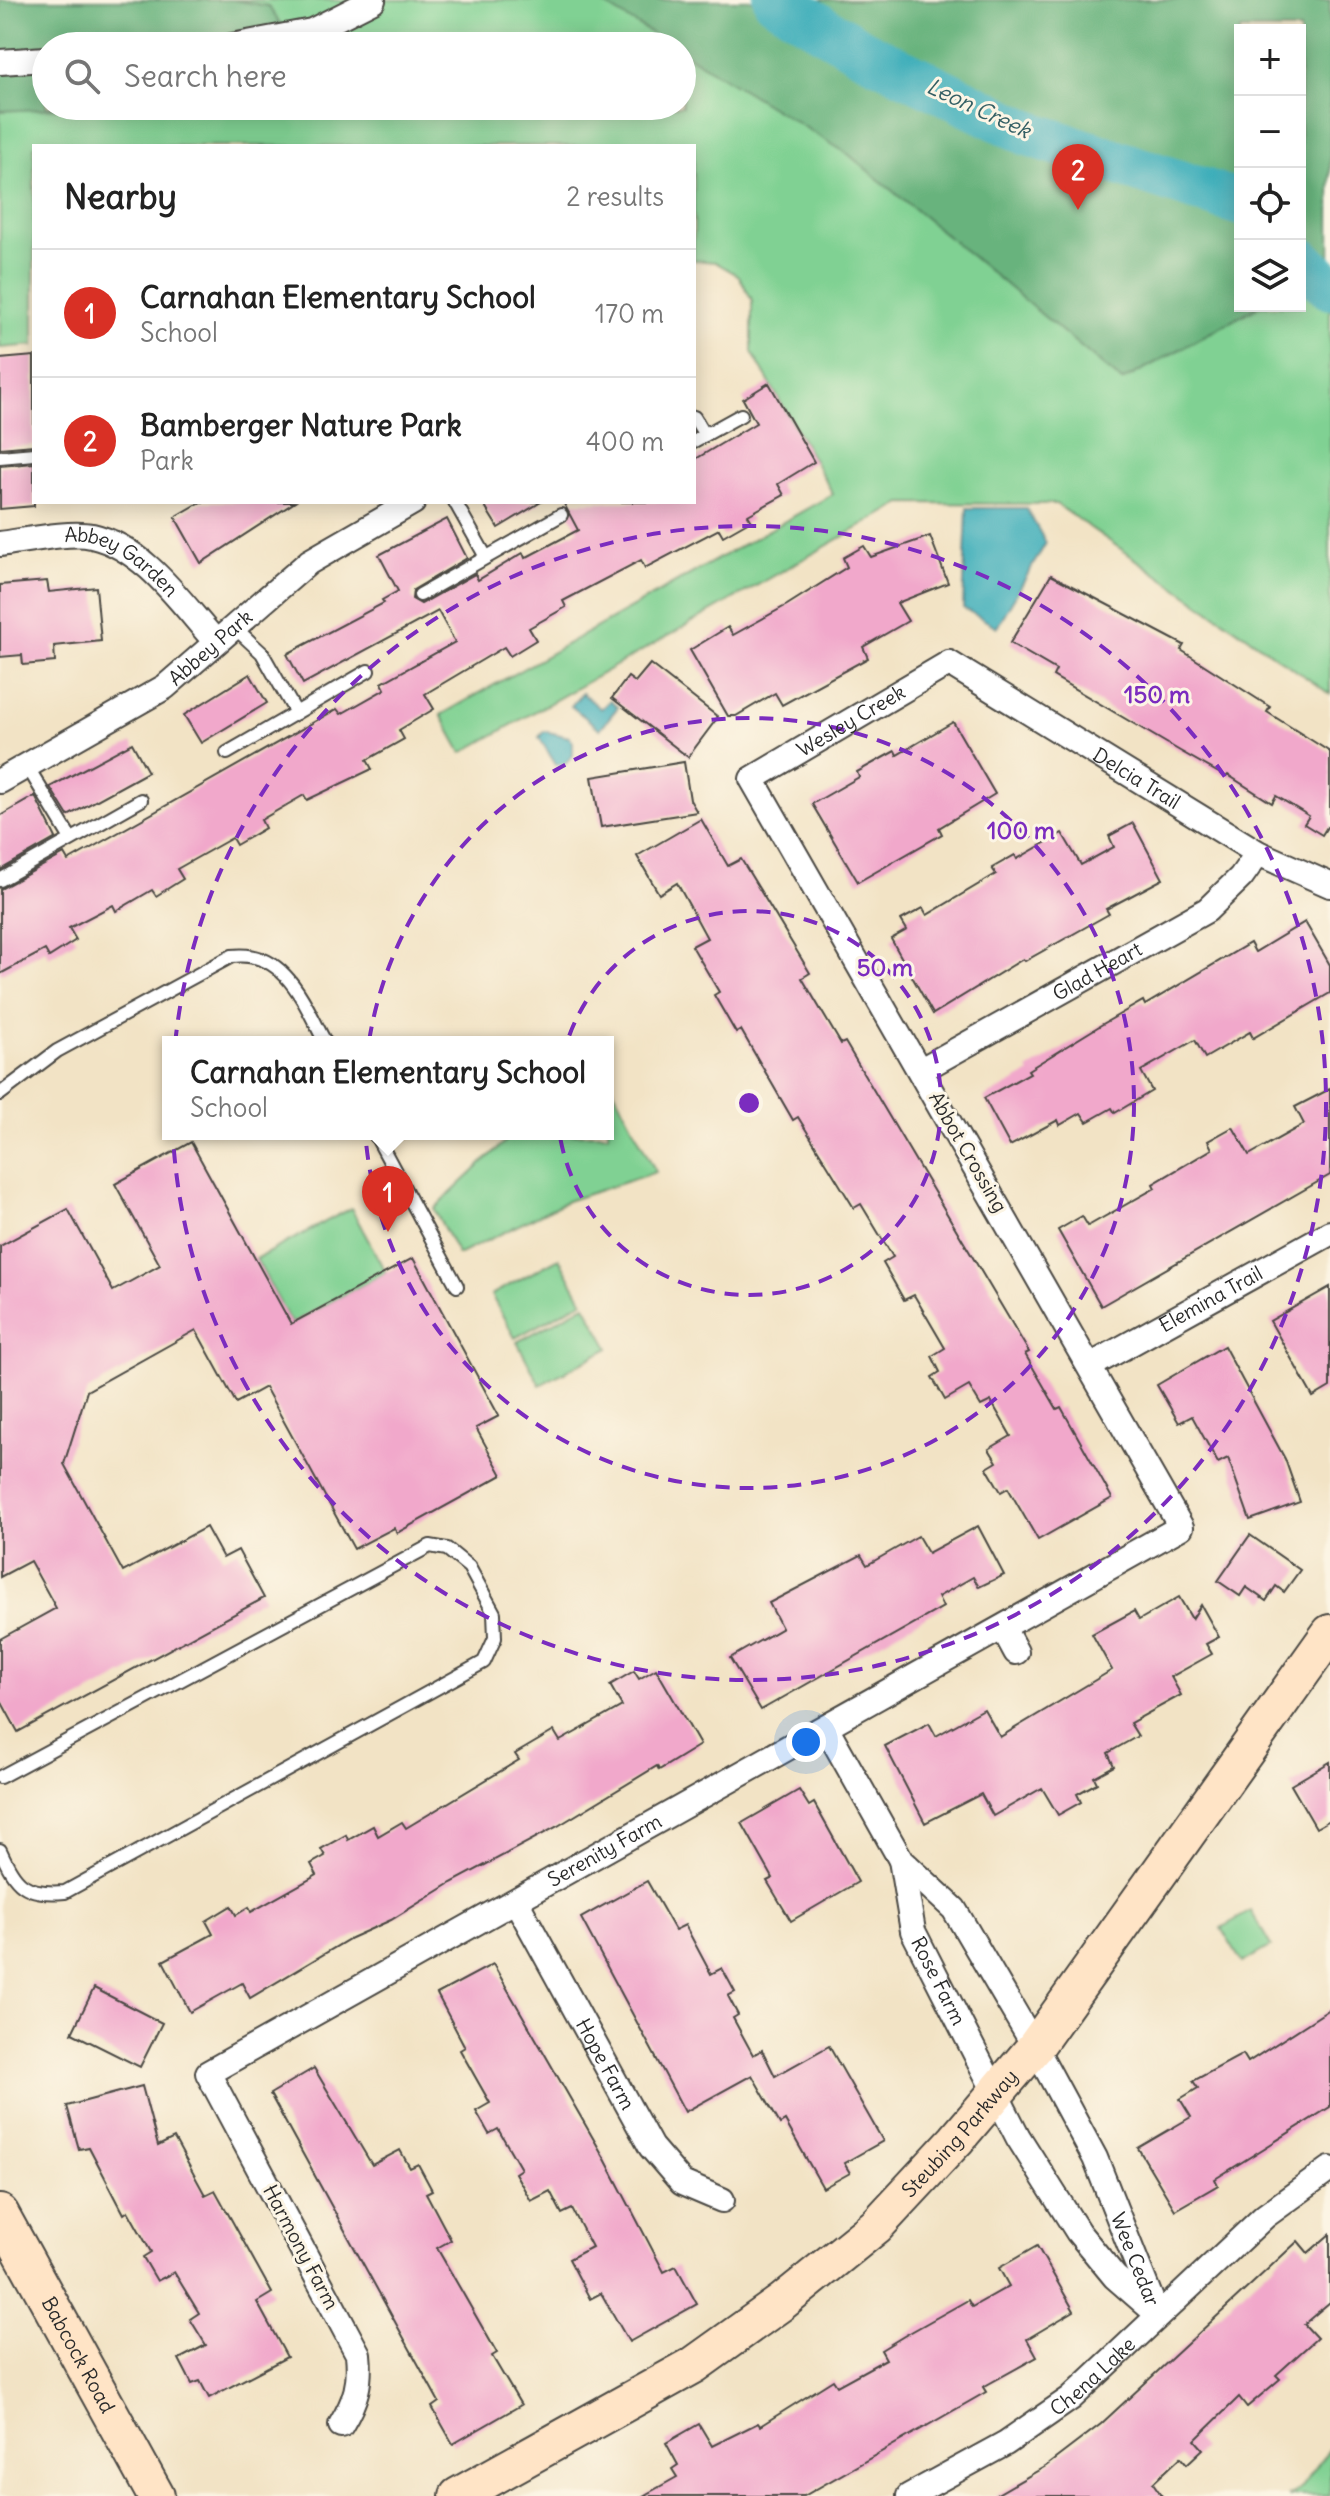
<!DOCTYPE html>
<html lang="en">
<head>
<meta charset="utf-8">
<style>
  :root { --surface:#fff; --page:#f2f2f2; --text:#222; --muted:#767676; --line:#e0e0e0; --accent:#d93025 }
  body { margin:0; font-family:Delius,sans-serif; background:var(--page); color:var(--text) }
  .controls { position:absolute; right:24px; top:24px; display:grid; overflow:hidden; border-radius:0px; box-shadow:0 4px 20px #0003 }
  .controls button { width:72px; height:72px; display:grid; place-items:center; padding:0; border:0; border-bottom:2px solid var(--line); background:var(--surface); color:var(--text); font:40px sans-serif }
  .you { position:absolute; left:806px; top:1742px; width:28px; height:28px; margin:-20px; border:6px solid #fff; border-radius:50%; background:#1a73e8; box-shadow:0 0 0 12px #1a73e833 }
  .badge { display:grid; place-items:center; width:52px; height:52px; border-radius:50%; background:var(--accent); color:#fff; font-size:26px; font-weight:700 }
  .pin { position:absolute; translate:-50% -66px; filter:drop-shadow(0 2px 4px #0008) }
  .pin::after { content:''; position:absolute; top:42px; width:28px; height:24px; background:inherit; clip-path:polygon(0 0,100% 0,50% 100%) }
  .popup { position:absolute; left:162px; top:1036px; width:452px; height:104px; box-sizing:border-box; display:grid; place-content:center; border-radius:0px; background:var(--surface); filter:drop-shadow(0 2px 6px #0005); font-size:26px; white-space:nowrap; color:var(--muted) }
  .popup b { font-size:30px; color:var(--text) }
  .popup::after { content:''; position:absolute; left:50%; top:100%; margin-left:-16px; border:16px solid transparent; border-top-color:var(--surface) }
  .list { margin:0; padding:0; list-style:none }
  h2 { display:flex; justify-content:space-between; align-items:center; height:104px; margin:0; padding:0 32px; font-size:34px }
  h2 small { font-size:26px; font-weight:400; color:var(--muted) }
  .list li { display:grid; grid-template-columns:52px 1fr auto; gap:24px; align-items:center; box-sizing:border-box; height:128px; padding:0 32px; border-top:2px solid var(--line) }
  .list b { display:block; font-size:30px; white-space:nowrap }
  .list p { margin:0; font-size:26px; white-space:nowrap; color:var(--muted) }
  .list em { font-size:26px; font-style:normal; color:var(--muted) }
  .icon { flex:none; width:44px; height:44px; fill:none; stroke:currentColor; stroke-width:2; stroke-linecap:round; stroke-linejoin:round }
  .map { position:relative; flex:none; width:1330px; height:2496px; overflow:hidden }
  .search { position:absolute; background:var(--surface); box-shadow:0 4px 20px #0003; left:32px; top:32px; width:664px; height:88px; display:flex; align-items:center; gap:20px; box-sizing:border-box; padding:0 28px; border-radius:44px; color:var(--muted); font-size:30px }
  .panel { position:absolute; background:var(--surface); box-shadow:0 4px 20px #0003; left:32px; top:144px; width:664px; height:360px; border-radius:0px }
  .map>svg:first-child { display:block }
  .green { fill:#80d193; stroke:#567e5f; stroke-width:2; fill-rule:evenodd }
  .forest { fill:#68b37d; stroke:#4a6f54; stroke-width:2 }
  .water { fill:#3eaeba; stroke:#346c72; stroke-width:2 }
  .lines { fill:none; stroke-linecap:round; stroke-linejoin:round }
  .river { stroke:#3eaeba; stroke-width:46 }
  .building { fill:#f1a8cb }
  .lane-casing { stroke:#494742; stroke-width:16 }
  .street-casing { stroke:#494742; stroke-width:28 }
  .secondary-casing { stroke:#494742; stroke-width:40 }
  .lane { stroke:#fff; stroke-width:12 }
  .street { stroke:#fff; stroke-width:24 }
  .secondary { stroke:#ffe4c6; stroke-width:36 }
  .ring { fill:none; stroke:#7b2cbf; stroke-width:4; stroke-dasharray:14 10 }
  .labels { text-anchor:middle; stroke-width:6; stroke-linejoin:round; paint-order:stroke }
  .street-label { font-size:20px; fill:#2b2b2b; stroke:#fcf5e5 }
  .water-label { font-size:22px; font-style:italic; fill:#335f64; stroke:#fcf5e5 }
  .centre { fill:#7b2cbf; stroke:#fcf5e5; stroke-width:4 }
  .ring-label { font-size:24px; text-anchor:middle; font-weight:bold; fill:#7b2cbf; stroke:#fcf5e5; stroke-width:6; stroke-linejoin:round; paint-order:stroke }
</style>
</head>
<body>
<div class="map">
<svg width="1330" height="2496" viewBox="0 0 1330 2496">
  <rect width="100%" height="100%" fill="#fcf5e5"/>
  <filter id="ink" filterUnits="userSpaceOnUse"><feTurbulence type="fractalNoise" baseFrequency=".0125" numOctaves="2"/><feDisplacementMap in="SourceGraphic" scale="16" xChannelSelector="R" yChannelSelector="G"/><feConvolveMatrix kernelMatrix="1 2 1 2 8 2 1 2 1" color-interpolation-filters="sRGB"/></filter>
  <filter id="wash" filterUnits="userSpaceOnUse"><feTurbulence type="fractalNoise" baseFrequency=".006" numOctaves="4" result="noise"/><feDisplacementMap in="SourceGraphic" scale="32" xChannelSelector="R" yChannelSelector="G"/><feGaussianBlur stdDeviation="1.8" result="paint"/><feColorMatrix in="noise" values="0 0 0 0 0 0 0 0 0 0 0 0 0 0 0 0 0 1.4 0 .05"/><feComposite in="paint" operator="in"/></filter>
  <g filter="url(#wash)">
    <rect width="100%" height="100%" fill="#f2e3c5"/>
    <g class="green">
      <path d="M0,0H1330V694L1056,504L902,503L462,753L441,715L833,494L752,352V300L739,276L715,262L694,260V146H34V345L0,348ZM1240,30H1300V306H1240ZM46,46H682V106H46Z"/>
      <path d="M608,1079L656,1172L567,1201L458,1255L434,1209L513,1134H608Z"/>
      <path d="M351,1208L386,1273L291,1324L256,1259Z"/>
      <path d="M559,1258L583,1301L515,1338L491,1295Z"/>
      <path d="M585,1305L609,1348L540,1385L517,1342Z"/>
      <path d="M1251,1911L1271,1946L1242,1963L1221,1928Z"/>
      <path d="M1330,2448V2496H1288L1299,2490Z"/>
    </g>
    <g class="forest">
      <path d="M0,0H233L268,6L296,46H46V106H103L0,111Z"/>
      <path d="M597,0H1330V267L1300,284V30H1240V306H1259L1122,381L848,154L682,52V46H672Z"/>
    </g>
    <g class="water">
      <path d="M967,508H1026L1046,543L997,627L963,608Z"/>
      <path d="M582,693L601,709L610,700L618,707L600,729L571,706Z"/>
      <path d="M544,731L569,737L573,742V755L565,764L556,765L539,737Z"/>
    </g>
    <g class="lines">
      <g class="river">
        <path d="M776,0L863,52L1028,133L1240,203"/>
        <path d="M1300,259L1330,287"/>
      </g>
    </g>
    <g id="blocks">
      <g class="building">
        <path d="M34,356V445L0,448V359Z"/>
        <path d="M769,383L814,462L778,484L784,495L748,515L751,520L723,536L719,529L645,568L641,560L563,601L566,607L529,628L536,640L510,656L504,647L425,694L434,709L399,730L404,739L367,760L372,769L307,800L304,795L261,820L265,828L236,845L232,838L177,869L183,879L156,896L152,890L116,911L113,905L69,928L76,940L49,957L45,950L0,974V889L64,854L68,861L337,709L341,714L385,689L382,683L455,642L438,611L303,684L287,654L384,603L382,600L398,591L379,555L447,519L467,558L413,590L412,599L421,604L475,574L478,580L523,553L525,558L578,530L563,502H694V460L756,423L743,399Z"/>
        <path d="M34,463V506L0,509V466Z"/>
        <path d="M201,502H295L201,563L175,517Z"/>
        <path d="M482,502H541L498,528Z"/>
        <path d="M930,536L948,583L897,603L908,621L863,647L868,658L782,705L775,693L736,716H728L690,650L728,627L733,635L787,605L847,567L843,558L864,546L871,557Z"/>
        <path d="M1051,575L1184,645L1181,650L1270,707L1267,712L1330,752V828L1327,827L1322,835L1304,824L1309,816L1276,796L1272,803L1228,775L1226,777L1180,751L1053,676L1056,670L1010,643Z"/>
        <path d="M47,581L49,592L96,587L101,641L54,646L55,662L23,665L22,655L0,657V585Z"/>
        <path d="M650,664L718,717L688,757L612,698L628,677L635,682Z"/>
        <path d="M250,674L267,703L201,743L184,715Z"/>
        <path d="M953,722L995,794L939,828L942,834L858,882L812,804L859,777L857,772L895,751L897,755Z"/>
        <path d="M132,743L148,772L68,816L50,787Z"/>
        <path d="M684,762L690,800L697,812L601,827L592,777Z"/>
        <path d="M35,796L56,838L0,870V816Z"/>
        <path d="M701,819L728,866L741,859L795,948L810,973L802,978L841,1044L845,1042L1029,1352L1025,1354L1057,1409L1061,1407L1112,1498L1038,1540L1008,1488L1001,1492L987,1468L997,1462L989,1449L1011,1436L991,1401L981,1406L969,1386L945,1400L932,1377L940,1372L932,1356L945,1348L914,1295L904,1300L883,1263L893,1257L861,1204L854,1208L798,1117L793,1120L741,1030L736,1033L714,995L719,992L692,946L707,938L677,883L659,894L637,856Z"/>
        <path d="M1133,823L1163,879L1106,909L1109,914L1025,961L1023,959L933,1014L891,939L907,930L901,920L923,908L927,915L996,874L992,868L1015,855L1017,859L1062,833L1081,865L1114,847L1109,836Z"/>
        <path d="M1305,922L1330,965V993L1253,1038L1250,1032L1205,1058L1195,1040L1141,1071L1152,1091L1115,1113L1112,1108L1087,1122L1081,1113L1060,1125L1058,1120L1010,1146L984,1098L1030,1073L1028,1070L1101,1025L1143,1001L1145,1005L1250,943L1255,952Z"/>
        <path d="M1330,1089V1175L1101,1306L1058,1230L1082,1216L1088,1226L1155,1188L1153,1184L1212,1149L1208,1141L1233,1127L1249,1155L1304,1124L1295,1107Z"/>
        <path d="M191,1142L291,1324L413,1258L499,1416L476,1428L502,1475L397,1533L394,1528L354,1549L265,1387L236,1403L196,1330L87,1391L64,1464L123,1572L206,1527L223,1558L238,1550L264,1598L18,1732L0,1699V1639L56,1608L30,1561L0,1577V1246L68,1209L113,1291L160,1265L115,1184Z"/>
        <path d="M1330,1287V1387L1313,1397L1270,1321Z"/>
        <path d="M1224,1346L1285,1459L1300,1502L1250,1520L1228,1458L1218,1463L1192,1416L1179,1423L1157,1385Z"/>
        <path d="M978,1526L1004,1575L979,1587L973,1577L938,1597L943,1607L761,1710L730,1658L782,1628L769,1603L861,1555L867,1565L918,1536L928,1553Z"/>
        <path d="M1250,1535L1300,1570L1284,1592L1276,1586L1266,1601L1246,1587L1240,1596L1218,1581Z"/>
        <path d="M1179,1597L1192,1619L1201,1605L1219,1637L1206,1644L1212,1654L1171,1677L1181,1695L1130,1723L1138,1736L1108,1753L1114,1766L1094,1777L1097,1783L1077,1794L1081,1802L1058,1815L1042,1788L993,1816L981,1794L925,1823L885,1746L929,1723L936,1736L984,1709L1000,1737L1112,1670L1092,1634L1134,1611L1139,1620Z"/>
        <path d="M656,1669L700,1745L659,1770L657,1766L558,1826L451,1883L391,1920L351,1938L250,1998L242,1983L190,2012L163,1961L213,1934L206,1921L231,1906L236,1915L249,1907L251,1912L317,1875L311,1864L325,1856L321,1849L346,1835L348,1840L373,1826L378,1836L402,1822L406,1828L519,1760L515,1754L554,1731L560,1741L622,1706L610,1685L634,1671L639,1679Z"/>
        <path d="M1330,1762V1820L1316,1828L1291,1785Z"/>
        <path d="M799,1790L809,1806L814,1803L858,1882L791,1921L767,1881L773,1878L742,1823Z"/>
        <path d="M647,1881L675,1930L685,1925L711,1974L722,1968L735,1992L728,1996L738,2015L733,2018L753,2055L762,2050L775,2076L829,2046L883,2141L844,2163L850,2173L823,2188L785,2121L780,2124L752,2075L685,2112L581,1918Z"/>
        <path d="M493,1964L605,2159L664,2272L676,2266L697,2304L629,2342L601,2293L590,2299L569,2259L592,2247L572,2209L562,2214L550,2191L531,2201L515,2173L521,2169L498,2129L489,2134L476,2111L490,2103L460,2050L465,2047L437,1994Z"/>
        <path d="M94,1988L162,2023L140,2067L72,2033Z"/>
        <path d="M1330,2009V2107L1215,2179L1218,2185L1175,2210L1138,2148L1191,2117L1180,2099L1198,2088L1193,2081L1243,2054L1248,2062Z"/>
        <path d="M314,2068L372,2165L400,2150L410,2168L418,2164L432,2190L426,2193L451,2240L437,2248L497,2353L492,2356L521,2405L453,2444L432,2407L439,2402L270,2094Z"/>
        <path d="M142,2086L158,2146L174,2138L205,2195L215,2190L272,2293L257,2302L287,2357L209,2398L200,2381L192,2384L179,2359L206,2345L190,2319L199,2313L174,2272L157,2281L143,2257L151,2252L128,2211L124,2214L89,2147L79,2149L67,2106Z"/>
        <path d="M1330,2234V2302L1304,2324L1317,2338L1276,2375L1280,2379L1247,2407L1239,2397L1195,2440L1203,2449L1187,2464L1181,2457L1153,2483L1162,2496H994L1046,2466L1101,2424L1298,2241L1308,2253Z"/>
        <path d="M1037,2246L1074,2311L1027,2339L1037,2357L983,2387L986,2392L804,2496H643L677,2477L672,2469L678,2465L666,2443L699,2424L712,2446L758,2423L760,2426L833,2380L837,2386L886,2359L881,2350L904,2336L968,2300L972,2307L1009,2286L999,2268Z"/>
      </g>
    </g>
  </g>
  <g filter="url(#ink)">
    <use href="#blocks" fill-opacity="0" stroke="#494742" stroke-width="2"/>
    <g class="lines">
      <defs>
        <g id="lane">
          <path d="M694,417L705,435"/>
          <path d="M694,441L741,415"/>
          <path d="M0,457L34,454"/>
          <path d="M455,502L486,557"/>
          <path d="M420,595L561,515"/>
          <path d="M233,626L262,653L296,713"/>
          <path d="M227,753L368,671"/>
          <path d="M27,766L71,839"/>
          <path d="M0,880L141,800"/>
          <path d="M0,1094L57,1051L232,956C285,949 304,1003 325,1042"/>
          <path d="M375,1134L457,1286"/>
          <path d="M0,1777L430,1546L447,1549L469,1567L494,1613L495,1638L484,1662L65,1892C24,1895 16,1885 0,1850"/>
        </g>
        <g id="street">
          <path d="M232,46L312,31L373,0"/>
          <path d="M0,62L46,59"/>
          <path id="s1" d="M0,544C24,541 70,531 92,536C145,548 181,603 216,642"/>
          <path id="s2" d="M0,781L165,687L309,562L413,502"/>
          <path id="s3" d="M921,1070L1207,910L1241,877L1258,853"/>
          <path id="s4" d="M1090,1366L1330,1233"/>
          <path d="M1003,1628L1016,1652"/>
          <path id="s5" d="M826,1727L901,1860L954,1909L1035,2047L1095,2158L1157,2314"/>
          <path id="s6" d="M901,1860L913,1931L1018,2137L1078,2232L1115,2277L1154,2311"/>
          <path id="s7" d="M516,1901L651,2147L682,2183L722,2200"/>
          <path id="s8" d="M341,2425C356,2400 361,2383 358,2354L208,2073L1181,1527L752,779L949,663L1258,853L1330,885"/>
          <path id="s9" d="M909,2496L1006,2443L1071,2398L1265,2216L1330,2169"/>
        </g>
        <g id="secondary">
          <path id="s10" d="M0,2213L156,2496"/>
          <path id="s11" d="M458,2496L694,2365L782,2302L876,2226L956,2140L1035,2047L1330,1633"/>
        </g>
      </defs>
      <use href="#lane" class="lane-casing"/>
      <use href="#street" class="street-casing"/>
      <use href="#secondary" class="secondary-casing"/>
      <use href="#lane" class="lane"/>
      <use href="#street" class="street"/>
      <use href="#secondary" class="secondary"/>
    </g>
  </g>
  <g class="ring">
    <circle cx="749" cy="1103" r="192"/>
    <circle cx="749" cy="1103" r="385"/>
    <circle cx="749" cy="1103" r="577"/>
  </g>
  <g class="labels">
    <g class="street-label">
      <text dy="7" stroke="none"><textPath href="#s1" startOffset="130">Abbey Garden</textPath></text>
      <text dy="7" stroke="none"><textPath href="#s2" startOffset="250">Abbey Park</textPath></text>
      <text dy="7" stroke="none"><textPath href="#s8" startOffset="2486">Wesley Creek</textPath></text>
      <text dy="7" stroke="none"><textPath href="#s8" startOffset="2820">Delcia Trail</textPath></text>
      <text dy="7" stroke="none"><textPath href="#s3" startOffset="202">Glad Heart</textPath></text>
      <text transform="translate(968 1152) rotate(60)" y="7">Abbot Crossing</text>
      <text dy="7" stroke="none"><textPath href="#s4" startOffset="138">Elemina Trail</textPath></text>
      <text dy="7" stroke="none"><textPath href="#s8" startOffset="848">Serenity Farm</textPath></text>
      <text dy="7" stroke="none"><textPath href="#s6" startOffset="128">Rose Farm</textPath></text>
      <text dy="7" stroke="none"><textPath href="#s7" startOffset="186">Hope Farm</textPath></text>
      <text dy="7" stroke="none"><textPath href="#s11" startOffset="624">Steubing Parkway</textPath></text>
      <text transform="translate(301 2247) rotate(62)" y="7">Harmony Farm</text>
      <text dy="7" stroke="none"><textPath href="#s5" startOffset="620">Wee Cedar</textPath></text>
      <text dy="7" stroke="none"><textPath href="#s10" startOffset="162">Babcock Road</textPath></text>
      <text dy="7" stroke="none"><textPath href="#s9" startOffset="220">Chena Lake</textPath></text>
    </g>
    <g class="water-label">
      <text transform="translate(979 108) rotate(25)" y="8">Leon Creek</text>
    </g>
  </g>
  <circle cx="749" cy="1103" r="12" class="centre"/>
  <g class="ring-label">
    <text x="1157" y="703">150 m</text>
    <text x="1021" y="839">100 m</text>
    <text x="885" y="976">50 m</text>
  </g>
</svg>
<div class="controls">
<button>+</button>
<button>−</button>
<button><svg class="icon" aria-label="locate" viewBox="0 0 24 24"><circle cx="12" cy="12" r="6"/><path d="M12 2v4M12 18v4M2 12h4M18 12h4"/></svg></button>
<button><svg class="icon" aria-label="layers" viewBox="0 0 24 24"><path d="M12 4l9 5-9 5-9-5zM3 14l9 5 9-5"/></svg></button>
</div>
<div class="you"></div>
<div class="pin badge" style="left:388px;top:1232px">1</div>
<div class="popup"><b>Carnahan Elementary School</b>School</div>
<div class="pin badge" style="left:1078px;top:210px">2</div>
<div class="search"><svg class="icon" aria-label="search" viewBox="0 0 24 24"><circle cx="10" cy="10" r="6"/><path d="M15 15l6 6"/></svg>Search here</div>
<section class="panel">
<h2>Nearby<small>2 results</small></h2>
<ul class="list">
<li><span class="badge">1</span><div><b>Carnahan Elementary School</b><p>School</p></div><em>170 m</em></li>
<li><span class="badge">2</span><div><b>Bamberger Nature Park</b><p>Park</p></div><em>400 m</em></li>
</ul>
</section>
</div>
</body>
</html>
